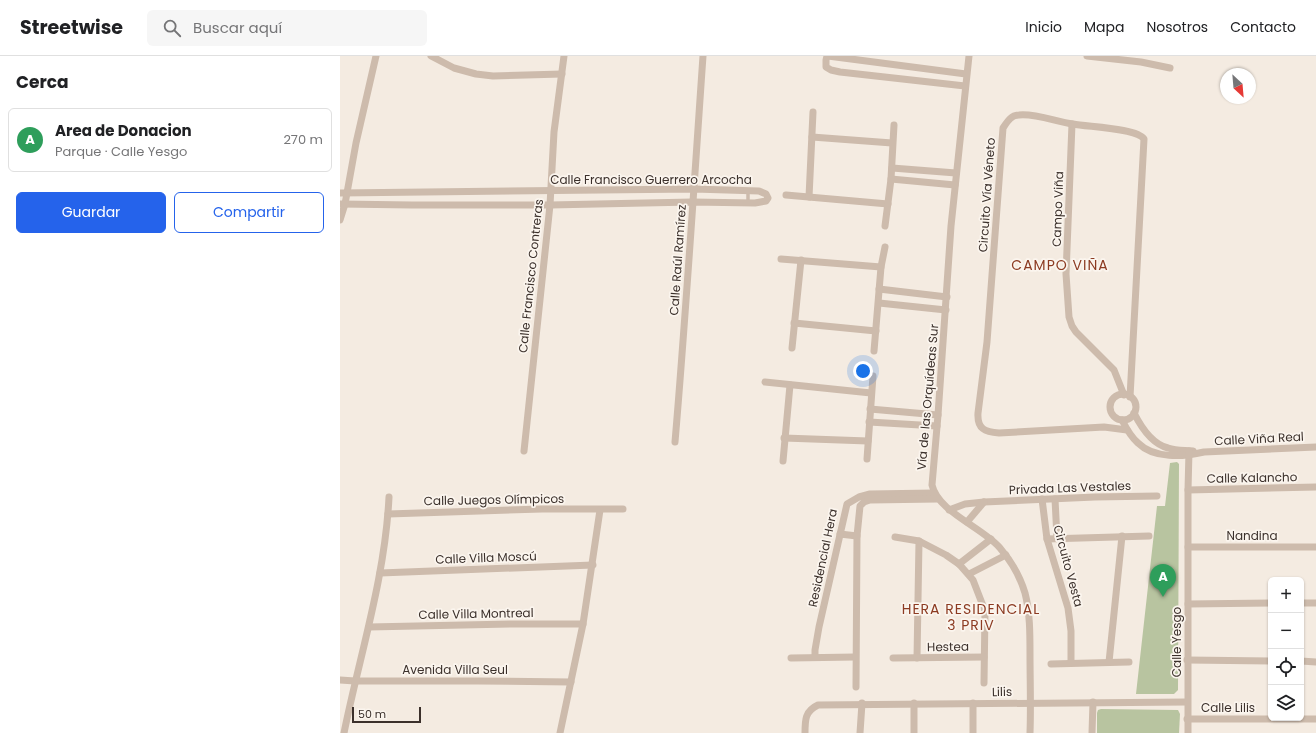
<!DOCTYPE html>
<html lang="es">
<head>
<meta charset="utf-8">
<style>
  :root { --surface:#fff; --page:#f6f6f6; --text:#202124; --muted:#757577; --line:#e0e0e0; --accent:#2563eb }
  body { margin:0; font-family:Poppins,sans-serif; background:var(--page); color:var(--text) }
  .controls { position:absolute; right:12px; bottom:12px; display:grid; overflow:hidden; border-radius:6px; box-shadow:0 1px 3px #0004 }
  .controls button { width:36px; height:36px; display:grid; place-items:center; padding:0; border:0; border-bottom:1px solid var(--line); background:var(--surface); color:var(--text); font:20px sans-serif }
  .compass { position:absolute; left:880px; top:12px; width:36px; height:36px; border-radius:50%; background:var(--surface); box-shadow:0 1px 3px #0004; rotate:154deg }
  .scale { position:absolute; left:12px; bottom:10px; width:69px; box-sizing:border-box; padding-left:4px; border:2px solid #3b302b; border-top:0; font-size:11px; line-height:14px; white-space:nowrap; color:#3b302b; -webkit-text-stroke:3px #fbf5ee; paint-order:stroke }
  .you { position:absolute; left:523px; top:315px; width:14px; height:14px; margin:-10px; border:3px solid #fff; border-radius:50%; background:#1a73e8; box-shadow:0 0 0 6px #1a73e833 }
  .badge { display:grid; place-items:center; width:26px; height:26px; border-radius:50%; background:var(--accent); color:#fff; font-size:13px; font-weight:700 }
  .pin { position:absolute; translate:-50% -33px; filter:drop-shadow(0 1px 2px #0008) }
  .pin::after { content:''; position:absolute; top:21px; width:14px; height:12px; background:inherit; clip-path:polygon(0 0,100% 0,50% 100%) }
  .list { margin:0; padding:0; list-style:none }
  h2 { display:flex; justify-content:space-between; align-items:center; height:52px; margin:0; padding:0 16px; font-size:17px }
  h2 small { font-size:13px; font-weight:400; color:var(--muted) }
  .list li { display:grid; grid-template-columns:26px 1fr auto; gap:12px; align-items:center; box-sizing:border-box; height:64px; margin:0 8px 8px; padding:0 8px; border:1px solid var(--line); border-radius:6px }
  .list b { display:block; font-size:15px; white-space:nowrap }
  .list p { margin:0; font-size:13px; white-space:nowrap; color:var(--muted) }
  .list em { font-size:13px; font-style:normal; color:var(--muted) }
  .actions { display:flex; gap:8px; padding:12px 16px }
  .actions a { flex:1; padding:9px 0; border:1px solid var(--accent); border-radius:6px; text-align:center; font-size:14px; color:var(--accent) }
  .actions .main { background:var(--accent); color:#fff }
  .icon { flex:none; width:22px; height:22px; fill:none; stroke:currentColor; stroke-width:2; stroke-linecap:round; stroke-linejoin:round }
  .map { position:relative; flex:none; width:976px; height:677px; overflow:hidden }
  header { display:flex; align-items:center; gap:24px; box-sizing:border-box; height:56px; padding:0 20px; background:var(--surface); border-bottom:1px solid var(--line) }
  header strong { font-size:19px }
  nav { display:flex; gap:22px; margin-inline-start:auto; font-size:14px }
  .search { width:280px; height:36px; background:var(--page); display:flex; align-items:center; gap:10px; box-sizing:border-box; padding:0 14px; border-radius:6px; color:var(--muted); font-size:15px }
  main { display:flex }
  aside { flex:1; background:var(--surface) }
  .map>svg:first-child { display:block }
  .green { fill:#b8c4a0 }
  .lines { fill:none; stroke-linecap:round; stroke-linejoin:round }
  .service { stroke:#cdbbac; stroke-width:3.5 }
  .minor { stroke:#cdbbac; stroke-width:7 }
  .labels { text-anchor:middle; stroke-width:3.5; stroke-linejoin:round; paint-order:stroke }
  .street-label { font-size:12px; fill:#3b302b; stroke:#fbf5ee }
  .quarter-label { font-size:14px; letter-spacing:1px; fill:#8c3b22; stroke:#fbf5ee }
</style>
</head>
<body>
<header>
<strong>Streetwise</strong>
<div class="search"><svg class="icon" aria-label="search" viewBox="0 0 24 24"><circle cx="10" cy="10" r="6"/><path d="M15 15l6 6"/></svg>Buscar aquí</div>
<nav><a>Inicio</a><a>Mapa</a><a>Nosotros</a><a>Contacto</a></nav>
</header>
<main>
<aside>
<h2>Cerca<small></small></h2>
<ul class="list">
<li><span class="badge" style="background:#2e9e5b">A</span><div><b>Area de Donacion</b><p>Parque · Calle Yesgo</p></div><em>270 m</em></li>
</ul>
<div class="actions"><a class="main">Guardar</a><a>Compartir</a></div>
</aside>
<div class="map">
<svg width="976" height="677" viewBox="0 0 976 677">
  <rect width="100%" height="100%" fill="#f4ebe1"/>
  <g class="green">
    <path d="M837,406L839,408L838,634L834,638H796L817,450H825L830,407Z"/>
    <path d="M761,653L838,654L840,658L839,677H757V657L758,654Z"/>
  </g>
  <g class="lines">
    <path class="service" d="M408,135V147"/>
    <g class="minor">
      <path d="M91,0L114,12L136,18L153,20L222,18"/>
      <path d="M487,0L486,4V11L491,14L500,16L625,30"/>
      <path d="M488,0L626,18"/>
      <path d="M629,0L611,170L598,359L592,429C598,456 642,471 660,492C671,505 680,520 685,537C690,556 690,578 690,598C690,624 691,650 690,677"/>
      <path d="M747,0L801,6L830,12"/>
      <path d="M732,68L726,218L729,261L732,270L736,276L774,314L784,339"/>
      <path d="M472,81L552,87"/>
      <path d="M552,112L616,117"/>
      <path d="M551,123L615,129"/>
      <path d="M0,137L354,133L419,135L426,138L428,142L426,145L415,147L352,146L210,149H72L0,148"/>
      <path d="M446,139L548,148"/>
      <path d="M469,141L473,56"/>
      <path d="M0,164L5,148L16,87L36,0"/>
      <path d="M545,170L551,123L554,69"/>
      <path d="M441,203L541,211"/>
      <path d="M539,233L607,241"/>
      <path d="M539,247L606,254"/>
      <path d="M454,267L536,275"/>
      <path d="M452,292L461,204"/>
      <path d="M534,295L541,211L545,191"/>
      <path d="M425,326L531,337"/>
      <circle cx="783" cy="351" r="13"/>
      <path d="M530,353L598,359"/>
      <path d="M794,357C801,371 812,388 828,392C837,395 845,394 853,395"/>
      <path d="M782,364C786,372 791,381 798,387C814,403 843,401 864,396L976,391"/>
      <path d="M529,366L597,370"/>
      <path d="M787,374L764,371L659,377C645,376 637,373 638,357L647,286L663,72C667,66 671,59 679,59C695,57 717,66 733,68C748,71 797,72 804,83L790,341"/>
      <path d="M444,382L528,385"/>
      <path d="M335,386C346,257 354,129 363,0"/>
      <path d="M184,395L210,149L214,76L224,0"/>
      <path d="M527,403L533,320"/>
      <path d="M443,405L450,329"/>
      <path d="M848,434L976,431"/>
      <path d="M702,443L707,483L728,552L731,575V607"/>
      <path d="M715,443L717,482"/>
      <path d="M609,454L625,448L644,446L755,441L817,440"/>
      <path d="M48,458L202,453H283"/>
      <path d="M627,466L644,446"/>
      <path d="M500,478L517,480"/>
      <path d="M555,481L579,485L606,499L619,508L633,524L645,555L644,627"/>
      <path d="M707,483L809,480"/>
      <path d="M848,491H976"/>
      <path d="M619,508L651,483"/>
      <path d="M40,517L253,509"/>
      <path d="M629,518L666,499"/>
      <path d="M961,547H976"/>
      <path d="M848,548L931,547"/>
      <path d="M29,571L174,568H243"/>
      <path d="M475,601V594L479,571L507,448L519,441L530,438L594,437"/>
      <path d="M451,602L515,601"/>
      <path d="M553,602L644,601"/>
      <path d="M577,602L579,485"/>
      <path d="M847,604L931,605"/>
      <path d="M961,605L976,606"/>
      <path d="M769,606L782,480"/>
      <path d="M711,608L789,606"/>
      <path d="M0,624L15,625H138L231,626"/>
      <path d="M516,631L517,480L520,450L524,446L530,444L598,443"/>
      <path d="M847,663H976"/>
      <path d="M4,677C20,598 45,522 49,441"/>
      <path d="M220,677L243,568L260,454"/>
      <path d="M465,677C465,664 465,655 478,649L847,646"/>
      <path d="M520,677L522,647"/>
      <path d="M574,677V647"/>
      <path d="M633,677V647"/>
      <path d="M752,677L753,646"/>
      <path d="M848,677V434L849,395"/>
    </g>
  </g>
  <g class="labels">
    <g class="street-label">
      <text x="311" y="128">Calle Francisco Guerrero Arcocha</text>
      <text transform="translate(647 139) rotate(-86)" y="4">Circuito Vía Véneto</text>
      <text transform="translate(718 153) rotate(-88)" y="4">Campo Viña</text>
      <text transform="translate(338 204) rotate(-86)" y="4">Calle Raúl Ramírez</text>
      <text transform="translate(191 220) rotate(-84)" y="4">Calle Francisco Contreras</text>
      <text transform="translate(588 341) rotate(-85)" y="4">Vía de las Orquídeas Sur</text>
      <text transform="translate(919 383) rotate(-3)" y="4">Calle Viña Real</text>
      <text transform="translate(912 422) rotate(-1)" y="4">Calle Kalancho</text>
      <text transform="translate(730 432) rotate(-2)" y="4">Privada Las Vestales</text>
      <text transform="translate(154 444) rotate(-1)" y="4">Calle Juegos Olímpicos</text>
      <text x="912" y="484">Nandina</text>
      <text transform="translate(146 502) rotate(-2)" y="4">Calle Villa Moscú</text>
      <text transform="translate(483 502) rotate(-78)" y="4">Residencial Hera</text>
      <text transform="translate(728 510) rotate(75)" y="4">Circuito Vesta</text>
      <text transform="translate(136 558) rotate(-1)" y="4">Calle Villa Montreal</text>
      <text transform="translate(837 586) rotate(-90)" y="4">Calle Yesgo</text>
      <text transform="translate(608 591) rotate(-1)" y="4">Hestea</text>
      <text x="115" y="618">Avenida Villa Seul</text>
      <text transform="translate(662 636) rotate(-1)" y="4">Lilis</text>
      <text x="888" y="656">Calle Lilis</text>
    </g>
    <g class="quarter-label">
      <text x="720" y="214">CAMPO VIÑA</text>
      <text x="631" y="558">HERA RESIDENCIAL<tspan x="631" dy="16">3 PRIV</tspan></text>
    </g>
  </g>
</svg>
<div class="controls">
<button>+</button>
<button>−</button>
<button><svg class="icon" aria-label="locate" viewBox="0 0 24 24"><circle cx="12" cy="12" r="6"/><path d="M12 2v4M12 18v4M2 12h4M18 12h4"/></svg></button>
<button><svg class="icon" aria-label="layers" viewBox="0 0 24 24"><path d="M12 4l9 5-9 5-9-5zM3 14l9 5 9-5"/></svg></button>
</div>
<svg class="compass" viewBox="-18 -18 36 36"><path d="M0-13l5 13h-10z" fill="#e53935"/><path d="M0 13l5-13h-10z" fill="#757577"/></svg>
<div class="scale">50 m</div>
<div class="you"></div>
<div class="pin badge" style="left:823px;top:541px;background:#2e9e5b">A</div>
</div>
</main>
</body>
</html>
